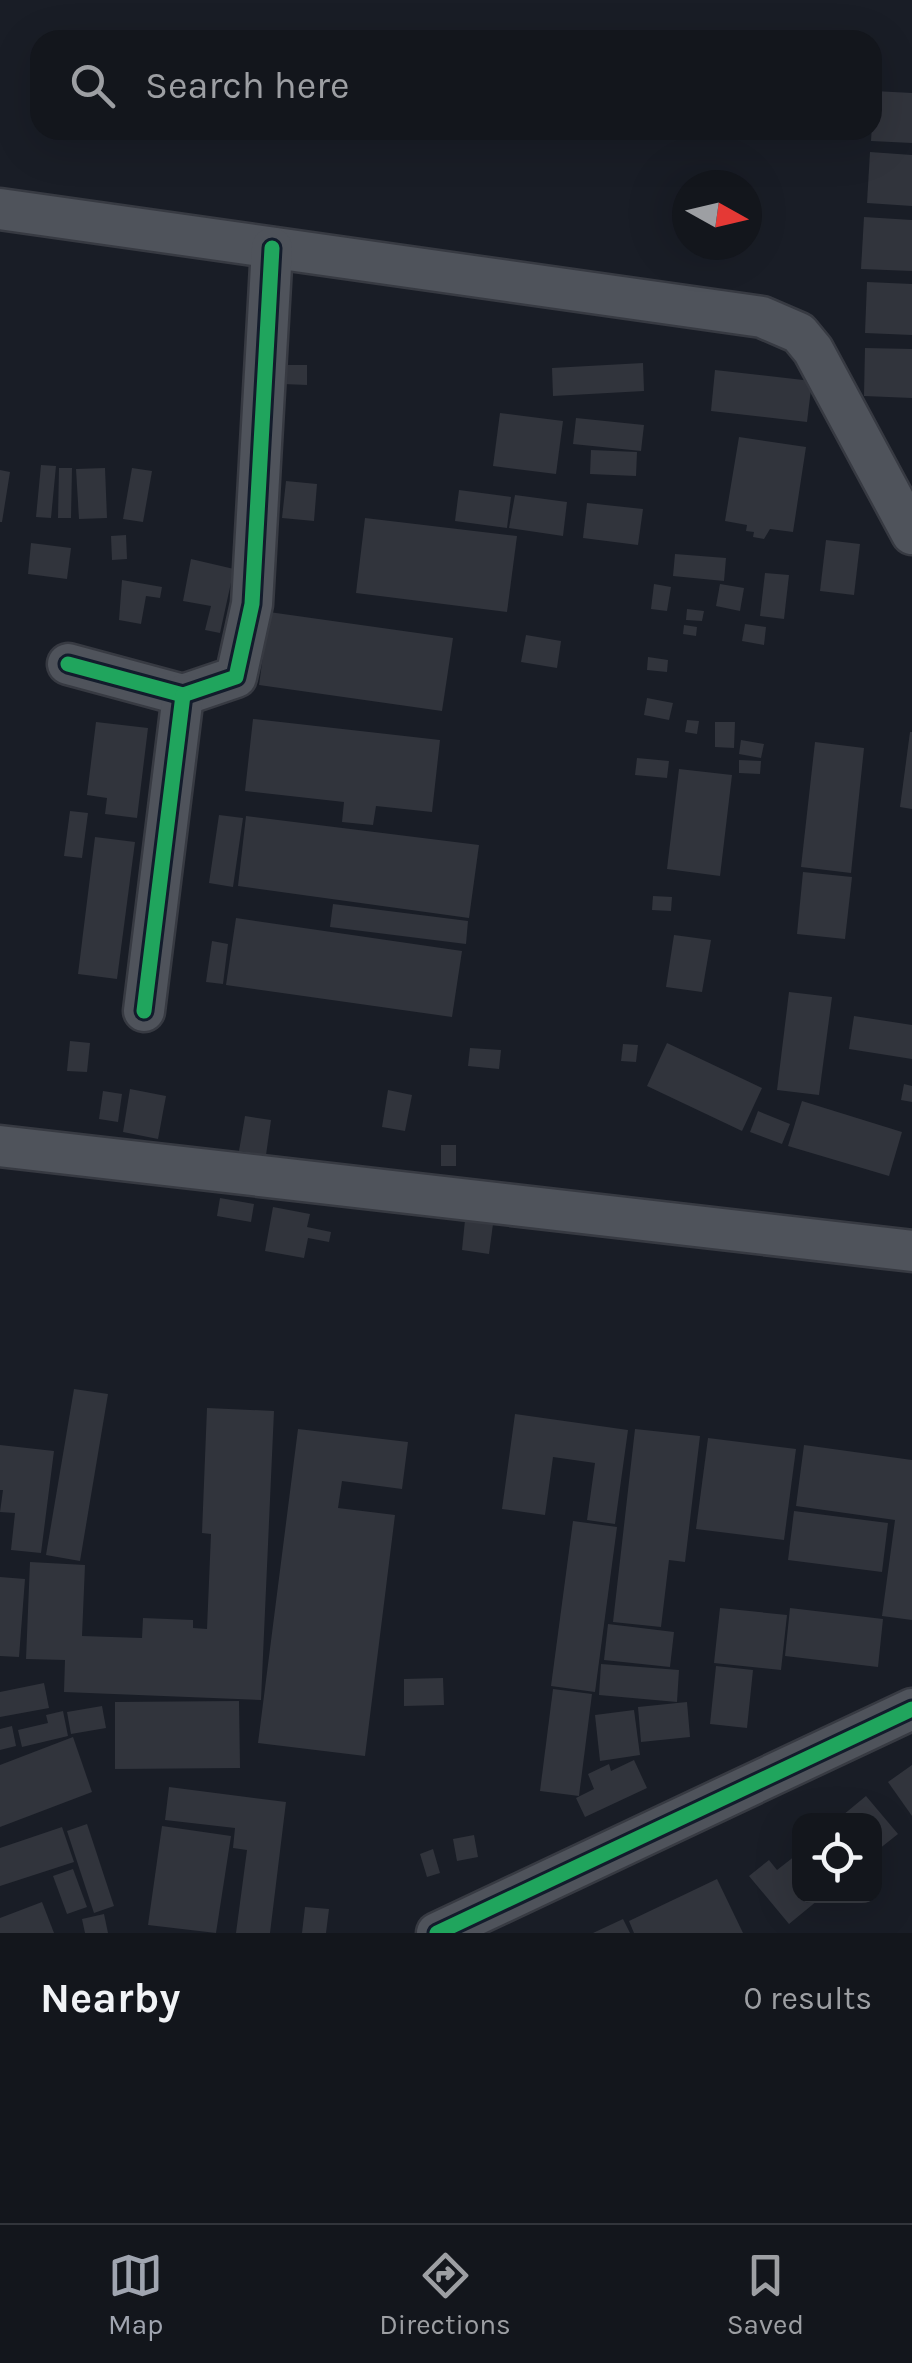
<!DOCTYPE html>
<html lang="en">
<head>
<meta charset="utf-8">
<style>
  :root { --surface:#13161c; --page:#202329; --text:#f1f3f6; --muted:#9d9fa3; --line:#32353b; --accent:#a0a5b0 }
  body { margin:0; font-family:Karla,sans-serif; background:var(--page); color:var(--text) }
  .controls { position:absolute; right:30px; bottom:30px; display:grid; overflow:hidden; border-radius:20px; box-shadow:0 10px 40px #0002 }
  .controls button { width:90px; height:90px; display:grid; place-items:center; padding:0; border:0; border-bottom:2px solid var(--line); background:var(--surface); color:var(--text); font:50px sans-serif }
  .compass { position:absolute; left:672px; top:170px; width:90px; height:90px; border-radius:50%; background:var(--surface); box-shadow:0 10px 40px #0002; rotate:98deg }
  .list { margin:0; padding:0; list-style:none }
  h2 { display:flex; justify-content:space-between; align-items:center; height:130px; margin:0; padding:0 40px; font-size:42px }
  h2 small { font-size:32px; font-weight:400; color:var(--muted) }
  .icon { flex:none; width:55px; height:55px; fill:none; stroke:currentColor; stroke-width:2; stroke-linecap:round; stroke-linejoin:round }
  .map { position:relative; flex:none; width:912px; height:1933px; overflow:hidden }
  .search { position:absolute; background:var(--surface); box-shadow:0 10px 40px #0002; left:30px; right:30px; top:30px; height:110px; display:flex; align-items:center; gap:25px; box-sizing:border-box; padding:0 35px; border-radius:30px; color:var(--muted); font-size:38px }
  .sheet { height:290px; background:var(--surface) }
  nav { display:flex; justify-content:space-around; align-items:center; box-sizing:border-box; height:140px; border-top:2px solid var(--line); background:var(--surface); font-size:28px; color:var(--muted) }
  nav a { display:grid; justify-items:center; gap:5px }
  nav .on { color:var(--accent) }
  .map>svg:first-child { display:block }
  .building { fill:#31343c }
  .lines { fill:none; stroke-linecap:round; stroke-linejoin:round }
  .minor-casing { stroke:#373a42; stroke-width:45 }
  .minor { stroke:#4f535b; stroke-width:40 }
  .cycleway-casing { stroke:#131c2c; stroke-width:21 }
  .cycleway { stroke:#20a55d; stroke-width:15 }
</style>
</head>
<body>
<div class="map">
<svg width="912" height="1933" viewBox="0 0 912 1933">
  <rect width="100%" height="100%" fill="#191d26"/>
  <g class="building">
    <path d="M874,91L912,93V143L871,141Z"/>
    <path d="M870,152L912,155V206L867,203Z"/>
    <path d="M864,217L912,220V271L861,269Z"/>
    <path d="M867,282L912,284V335L865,333Z"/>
    <path d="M865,348L912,349V398L864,396Z"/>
    <path d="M643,363L644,391L553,396L552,368Z"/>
    <path d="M283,365H307V385L283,384Z"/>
    <path d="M715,370L812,381L807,422L711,411Z"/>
    <path d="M500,413L563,421L556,474L493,466Z"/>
    <path d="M576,418L644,425L641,451L573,444Z"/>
    <path d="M739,437L806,447L793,532L770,529L764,539L753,537L754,532L746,531L747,525L725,521Z"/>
    <path d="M591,450L637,452L636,476L590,474Z"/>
    <path d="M41,465L56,466L51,518L36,517Z"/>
    <path d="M59,468H72L71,518H58Z"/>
    <path d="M105,468L107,518L79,519L76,469Z"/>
    <path d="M132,468L152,471L143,522L123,519Z"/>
    <path d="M0,470L10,472L2,522H0Z"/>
    <path d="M286,481L317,484L314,521L282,518Z"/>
    <path d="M459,490L511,497L507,528L455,521Z"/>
    <path d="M515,495L567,502L563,536L509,528Z"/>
    <path d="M587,503L643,509L638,545L583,538Z"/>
    <path d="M365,518L517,536L507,612L356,593Z"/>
    <path d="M126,535L127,559L112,560L111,536Z"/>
    <path d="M826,540L860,544L854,595L820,591Z"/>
    <path d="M31,543L71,548L67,579L28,574Z"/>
    <path d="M675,554L726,558L724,581L673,576Z"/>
    <path d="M191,559L234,569L220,633L205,630L211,606L183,601Z"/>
    <path d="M765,573L789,575L784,619L760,616Z"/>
    <path d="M122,580L162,587L160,598L146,596L141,624L119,620Z"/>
    <path d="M654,584L671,587L667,611L651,609Z"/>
    <path d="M720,584L744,588L740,611L716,606Z"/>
    <path d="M687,609L704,611L702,621L686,620Z"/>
    <path d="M269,612L453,638L442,711L259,685Z"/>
    <path d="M745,624L766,627L764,645L742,641Z"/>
    <path d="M684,625L697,627L696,636L683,634Z"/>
    <path d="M526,635L561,641L557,668L521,662Z"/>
    <path d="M648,657L668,660L667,672L647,670Z"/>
    <path d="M647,698L673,703L669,720L644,715Z"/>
    <path d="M253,719L440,740L432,812L376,806L373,825L342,822L344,802L245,791Z"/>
    <path d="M687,720L699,721L697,734L685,732Z"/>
    <path d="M96,722L148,728L137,818L105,814L107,798L87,795Z"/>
    <path d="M715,722H735L734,748L715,747Z"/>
    <path d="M910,732H912V809L900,807Z"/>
    <path d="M741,740L764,744L761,758L739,754Z"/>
    <path d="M815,742L864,748L851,873L801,867Z"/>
    <path d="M637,758L669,761L667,778L635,775Z"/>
    <path d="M739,760L761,761L760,774L739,773Z"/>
    <path d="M679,769L732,775L720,876L667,869Z"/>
    <path d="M70,811L88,813L82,858L64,856Z"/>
    <path d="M219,815L243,818L233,887L209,883Z"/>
    <path d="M246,816L479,845L469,918L238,886Z"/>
    <path d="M95,837L135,842L117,979L78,974Z"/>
    <path d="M803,872L852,877L845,939L797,934Z"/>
    <path d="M653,896L672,897L671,911L652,910Z"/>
    <path d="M333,904L468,921L466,944L330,927Z"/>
    <path d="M236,918L462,951L452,1017L226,985Z"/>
    <path d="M674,935L711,940L702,992L666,987Z"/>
    <path d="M212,941L228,944L223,984L206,982Z"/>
    <path d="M789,992L832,997L819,1095L777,1090Z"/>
    <path d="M854,1016L912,1025V1059L849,1049Z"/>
    <path d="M70,1041L90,1043L87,1072L67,1071Z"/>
    <path d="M667,1043L762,1088L742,1131L647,1086Z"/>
    <path d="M623,1044L638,1045L636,1062L621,1061Z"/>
    <path d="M470,1048L501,1050L499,1069L468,1066Z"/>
    <path d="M904,1084L912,1086V1102L901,1100Z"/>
    <path d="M130,1089L166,1096L158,1139L123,1132Z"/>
    <path d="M388,1090L412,1095L405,1131L382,1127Z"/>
    <path d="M103,1091L122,1094L118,1122L99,1119Z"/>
    <path d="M802,1101L902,1132L889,1176L788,1146Z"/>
    <path d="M758,1111L790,1124L782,1144L750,1132Z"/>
    <path d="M245,1116L271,1120L266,1155L239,1151Z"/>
    <rect x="441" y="1145" width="15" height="21"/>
    <path d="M220,1198L254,1204L251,1222L217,1216Z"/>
    <path d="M273,1207L310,1214L307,1227L331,1232L329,1242L308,1238L304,1258L265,1251Z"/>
    <path d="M465,1220L493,1224L489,1254L462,1250Z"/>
    <path d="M74,1389L108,1394L80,1561L46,1555Z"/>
    <path d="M207,1408L274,1411L261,1700L64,1692L65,1660L26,1659L30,1562L85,1565L82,1636L142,1638L143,1618L193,1620V1628L207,1629L211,1534L202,1533Z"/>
    <path d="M515,1414L628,1430L615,1524L587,1520L595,1463L553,1457L545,1515L502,1509Z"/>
    <path d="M298,1429L408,1442L402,1489L342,1481L338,1508L395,1515L365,1756L258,1743Z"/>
    <path d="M635,1429L700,1436L685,1562L669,1560L661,1627L613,1622Z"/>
    <path d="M708,1438L796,1449L784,1540L696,1529Z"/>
    <path d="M0,1445L54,1451L41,1553L11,1550L15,1513L0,1512L3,1490H0Z"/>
    <path d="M804,1445L912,1460V1620L882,1616L895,1520L796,1506Z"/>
    <path d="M794,1511L888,1523L882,1572L788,1560Z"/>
    <path d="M573,1521L617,1527L595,1692L551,1686Z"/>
    <path d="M0,1577L25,1579L19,1657L0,1656Z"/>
    <path d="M720,1608L787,1615L781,1670L714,1663Z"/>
    <path d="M790,1608L883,1619L878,1667L785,1656Z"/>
    <path d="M608,1624L674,1632L670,1667L604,1660Z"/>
    <path d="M601,1664L679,1670L677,1702L599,1695Z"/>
    <path d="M716,1666L753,1670L747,1728L710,1724Z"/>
    <path d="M443,1678L444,1705L404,1706V1679Z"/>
    <path d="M44,1683L49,1708L0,1717V1692Z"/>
    <path d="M553,1689L592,1694L579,1796L540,1791Z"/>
    <path d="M239,1701L240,1768L115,1769V1702Z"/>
    <path d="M687,1702L690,1737L641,1742L638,1707Z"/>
    <path d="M102,1706L106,1728L71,1734L67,1712Z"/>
    <path d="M634,1710L640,1755L600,1761L595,1715Z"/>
    <path d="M63,1711L68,1736L22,1747L18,1730L48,1723L46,1715Z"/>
    <path d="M12,1726L16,1746L0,1750V1729Z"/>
    <path d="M73,1737L92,1792L0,1827V1765Z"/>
    <path d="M634,1760L647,1788L585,1817L576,1798L594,1789L588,1774L609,1764L611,1771Z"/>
    <path d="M912,1765V1816L888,1782Z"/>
    <path d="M169,1787L286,1802L270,1933H236L247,1850L233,1848L235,1828L165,1820Z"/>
    <path d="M866,1796L898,1834L874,1853V1820H837Z"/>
    <path d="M87,1824L114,1906L94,1913L67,1831Z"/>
    <path d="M162,1826L231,1836L216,1933L148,1925Z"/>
    <path d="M62,1827L74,1862L0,1886V1848Z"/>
    <path d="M474,1835L478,1857L457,1861L453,1839Z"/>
    <path d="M433,1849L440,1873L427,1877L420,1854Z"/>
    <path d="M800,1852V1896H823L789,1924L749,1876L769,1860L777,1870Z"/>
    <path d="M73,1869L87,1907L67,1914L53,1876Z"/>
    <path d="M717,1879L743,1933H634L629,1921Z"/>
    <path d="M42,1902L54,1933H0V1918Z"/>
    <path d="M305,1907L329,1909L326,1933H302Z"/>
    <path d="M104,1914L108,1933H85L82,1919Z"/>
    <path d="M623,1919L630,1933H593Z"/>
  </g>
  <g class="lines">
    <defs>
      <g id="minor">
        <path d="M0,209L762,317L799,333L813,350L912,534"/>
        <path d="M68,664L183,695L236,677L252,604L272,248"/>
        <path d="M144,1011L183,695"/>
        <path d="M0,1146L912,1251"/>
        <path d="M437,1933L912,1709"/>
      </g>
    </defs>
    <use href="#minor" class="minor-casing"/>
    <use href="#minor" class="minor"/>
    <defs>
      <g id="cycleway">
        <path d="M68,664L183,695L236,677L252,604L272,248"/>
        <path d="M144,1011L183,695"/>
        <path d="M437,1933L912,1709"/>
      </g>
    </defs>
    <use href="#cycleway" class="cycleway-casing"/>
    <use href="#cycleway" class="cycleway"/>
  </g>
</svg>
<div class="controls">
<button><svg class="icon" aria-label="locate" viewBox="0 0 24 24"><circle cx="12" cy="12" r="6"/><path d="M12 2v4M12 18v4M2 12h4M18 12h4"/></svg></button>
</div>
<svg class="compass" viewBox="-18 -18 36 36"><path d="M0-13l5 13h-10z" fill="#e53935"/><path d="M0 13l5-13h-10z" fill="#9d9fa3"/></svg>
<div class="search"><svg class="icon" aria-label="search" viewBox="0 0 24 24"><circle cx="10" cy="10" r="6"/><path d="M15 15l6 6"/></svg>Search here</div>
</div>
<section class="sheet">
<h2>Nearby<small>0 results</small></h2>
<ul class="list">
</ul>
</section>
<nav>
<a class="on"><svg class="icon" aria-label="map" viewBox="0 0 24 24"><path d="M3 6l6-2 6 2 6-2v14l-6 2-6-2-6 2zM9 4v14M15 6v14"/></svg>Map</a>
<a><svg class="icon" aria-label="directions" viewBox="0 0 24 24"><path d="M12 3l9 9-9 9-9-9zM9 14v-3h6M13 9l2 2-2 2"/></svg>Directions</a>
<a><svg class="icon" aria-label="saved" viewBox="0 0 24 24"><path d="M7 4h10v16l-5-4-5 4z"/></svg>Saved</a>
</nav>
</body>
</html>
